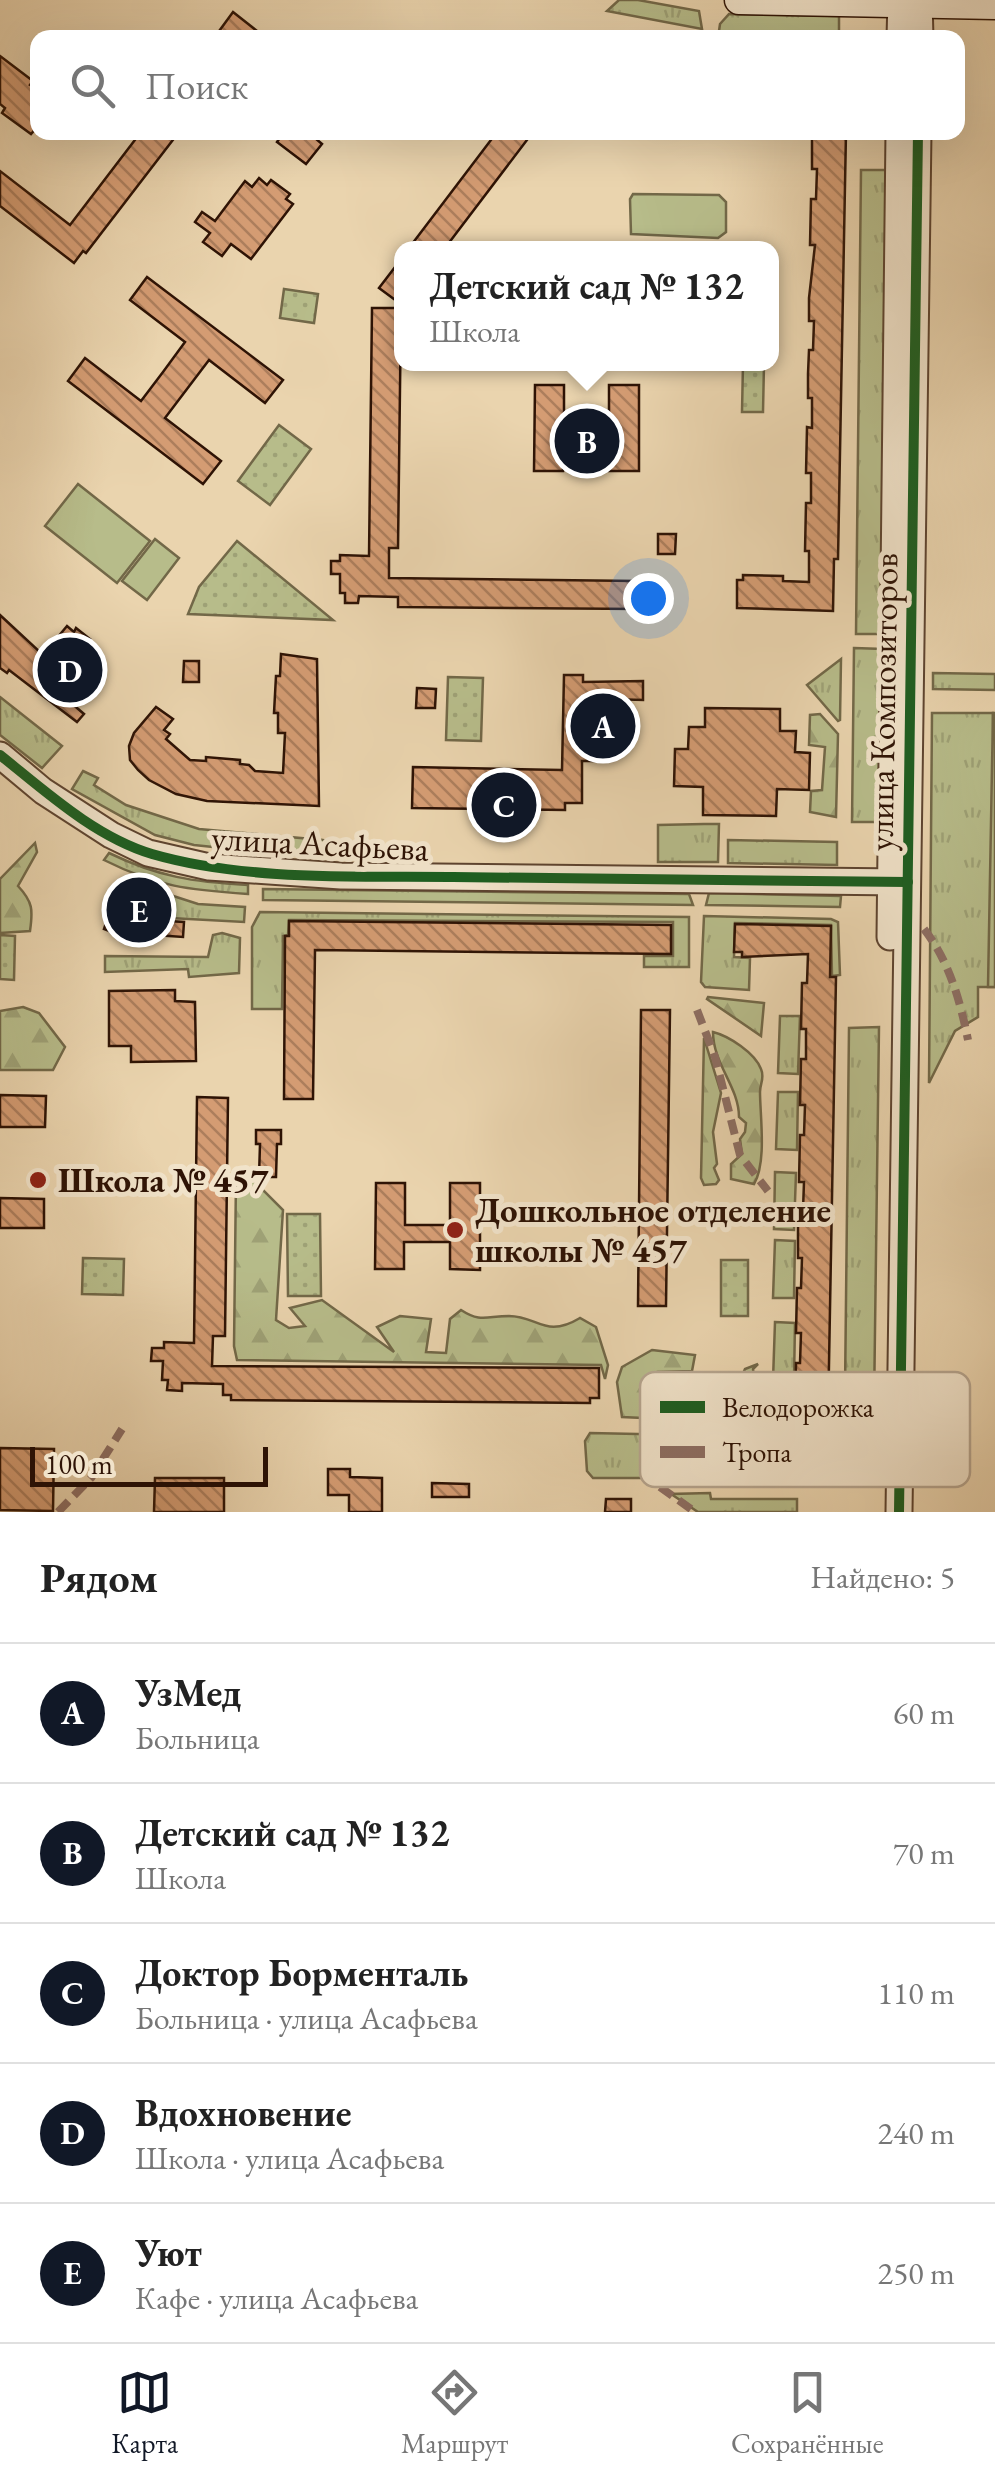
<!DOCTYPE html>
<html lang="ru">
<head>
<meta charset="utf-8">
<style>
  :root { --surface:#fff; --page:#f2f2f2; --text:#222; --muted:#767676; --line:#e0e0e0; --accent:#111827 }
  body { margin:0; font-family:"EB Garamond",serif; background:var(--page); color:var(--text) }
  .scale { position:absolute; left:30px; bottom:25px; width:238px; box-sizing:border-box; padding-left:10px; border:5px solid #2e1305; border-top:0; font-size:28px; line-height:35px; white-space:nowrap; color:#2e1305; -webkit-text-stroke:8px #f1e3ca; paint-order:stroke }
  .you { position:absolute; left:648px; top:598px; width:35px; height:35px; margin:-25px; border:8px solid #fff; border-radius:50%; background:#1a73e8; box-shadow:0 0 0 15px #1a73e833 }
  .badge { display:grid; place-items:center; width:65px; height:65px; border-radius:50%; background:var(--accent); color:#fff; font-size:32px; font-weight:700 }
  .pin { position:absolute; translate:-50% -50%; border:5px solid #fff; box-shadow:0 2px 10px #0006 }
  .popup { position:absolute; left:394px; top:241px; width:385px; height:130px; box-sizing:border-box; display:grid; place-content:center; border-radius:20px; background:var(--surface); filter:drop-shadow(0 2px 8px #0005); font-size:32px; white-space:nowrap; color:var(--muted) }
  .popup b { font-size:38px; color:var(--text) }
  .popup::after { content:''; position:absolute; left:50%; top:100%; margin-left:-20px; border:20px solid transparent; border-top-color:var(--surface) }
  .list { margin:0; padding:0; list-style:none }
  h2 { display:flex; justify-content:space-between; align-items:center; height:130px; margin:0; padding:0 40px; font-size:42px }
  h2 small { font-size:32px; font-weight:400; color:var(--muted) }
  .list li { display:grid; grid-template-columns:65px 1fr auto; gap:30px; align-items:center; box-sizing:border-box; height:140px; padding:0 40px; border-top:2px solid var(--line) }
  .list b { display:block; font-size:38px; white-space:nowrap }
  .list p { margin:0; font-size:32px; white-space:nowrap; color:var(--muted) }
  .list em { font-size:32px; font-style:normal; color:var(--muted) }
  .icon { flex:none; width:55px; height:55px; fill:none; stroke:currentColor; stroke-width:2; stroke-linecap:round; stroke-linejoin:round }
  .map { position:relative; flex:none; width:995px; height:1512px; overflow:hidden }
  .search { position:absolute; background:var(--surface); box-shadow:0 10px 40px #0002; left:30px; right:30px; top:30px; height:110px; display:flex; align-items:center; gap:25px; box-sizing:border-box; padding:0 35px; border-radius:20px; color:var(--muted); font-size:38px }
  .sheet { height:830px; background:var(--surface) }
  nav { display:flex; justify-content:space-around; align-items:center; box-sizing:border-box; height:140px; border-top:2px solid var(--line); background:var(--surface); font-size:28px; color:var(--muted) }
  nav a { display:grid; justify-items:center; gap:5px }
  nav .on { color:var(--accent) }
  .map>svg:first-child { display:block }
  .grass { fill:url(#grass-tufts); stroke:#726848; stroke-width:2.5 }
  .forest { fill:url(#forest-firs); stroke:#726848; stroke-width:2.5 }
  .park { fill:url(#park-dots); stroke:#726848; stroke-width:2.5 }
  .pitch { fill:#b7bc8a; stroke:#726848; stroke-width:2.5 }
  .building { fill:url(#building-back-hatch); stroke:#2e1305; stroke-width:2.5 }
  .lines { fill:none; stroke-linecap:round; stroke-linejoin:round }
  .tertiary-casing { stroke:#5d432f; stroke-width:29 }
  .secondary-casing { stroke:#2e1305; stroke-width:31 }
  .tertiary { stroke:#f1e3ca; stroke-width:25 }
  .secondary { stroke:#f1e3ca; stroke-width:28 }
  .quiet { stroke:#8d6e63; stroke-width:8; stroke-dasharray:15 8; stroke-linecap:butt }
  .cycleway-casing { stroke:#f1e3ca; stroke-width:16 }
  .cycleway { stroke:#1b5e20; stroke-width:10 }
  .poi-dot { fill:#8f2418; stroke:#f1e3ca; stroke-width:4 }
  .labels { text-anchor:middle; stroke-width:10; stroke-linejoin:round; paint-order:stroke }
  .street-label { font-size:35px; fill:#2e1305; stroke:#f1e3ca }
  .poi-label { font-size:35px; font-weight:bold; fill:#2e1305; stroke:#f1e3ca; text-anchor:start }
  .key { fill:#f1e3ca; stroke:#b6a58f; stroke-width:2.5 }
  .key-label { font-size:28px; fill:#2e1305 }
</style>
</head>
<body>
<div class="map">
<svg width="995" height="1512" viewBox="0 0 995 1512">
  <defs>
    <pattern id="grass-tufts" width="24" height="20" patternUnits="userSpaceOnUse" patternTransform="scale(2.5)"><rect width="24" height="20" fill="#b7bc8a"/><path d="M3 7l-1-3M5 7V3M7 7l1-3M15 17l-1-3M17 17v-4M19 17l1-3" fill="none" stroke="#9ea176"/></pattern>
    <pattern id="forest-firs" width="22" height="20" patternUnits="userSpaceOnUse" patternTransform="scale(2.5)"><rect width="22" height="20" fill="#b7bc8a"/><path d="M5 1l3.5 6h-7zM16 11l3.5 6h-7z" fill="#9ea176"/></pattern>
    <pattern id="park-dots" width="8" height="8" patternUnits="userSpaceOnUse" patternTransform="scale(2.5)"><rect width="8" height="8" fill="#b7bc8a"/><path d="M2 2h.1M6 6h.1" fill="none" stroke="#9ea176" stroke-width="1.8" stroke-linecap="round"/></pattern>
    <pattern id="building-back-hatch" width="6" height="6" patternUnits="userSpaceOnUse" patternTransform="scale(2.5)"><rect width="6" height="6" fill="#d49c73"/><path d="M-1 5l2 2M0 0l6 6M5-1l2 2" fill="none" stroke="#ac7e5c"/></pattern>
  </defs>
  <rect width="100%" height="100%" fill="#ead4ae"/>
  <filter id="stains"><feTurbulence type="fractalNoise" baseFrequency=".002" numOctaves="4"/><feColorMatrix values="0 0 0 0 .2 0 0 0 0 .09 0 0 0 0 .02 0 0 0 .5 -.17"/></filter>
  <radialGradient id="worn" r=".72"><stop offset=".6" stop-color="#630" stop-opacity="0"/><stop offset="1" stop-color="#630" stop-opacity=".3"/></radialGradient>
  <g class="grass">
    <path d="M619,0H638L699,11L702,29L607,11Z"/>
    <path d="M729,14L839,16V33L719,31L720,24Z"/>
    <path d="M861,170H890L883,634H856Z"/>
    <path d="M854,648L883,649L881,822H852Z"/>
    <path d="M841,659L840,720L838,721L807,685Z"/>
    <path d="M933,673L995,674V690L933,689Z"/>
    <path d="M0,697L62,746L42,768L0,735Z"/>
    <path d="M932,713H993L995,987H978V1017L955,1031L929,1083Z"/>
    <path d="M83,771L98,778L94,785L126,805L199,829L323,840L328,842L325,857H308L194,845L155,835L72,789Z"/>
    <path d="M704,824H719L718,862H658V825Z"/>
    <path d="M728,840L837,842V865L728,863Z"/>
    <path d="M109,853C159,877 193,882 248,885V894C189,890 158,887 104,860Z"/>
    <path d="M263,889L689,894L693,905L263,900Z"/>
    <path d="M164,893L198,904L245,907L244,922L170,918L157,912Z"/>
    <path d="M709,893L841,896L840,907L706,905Z"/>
    <path d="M260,912L689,917V967H644V956H673V922L289,920L288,935L283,936L282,1009H252V927Z"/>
    <path d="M704,916L831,919L838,922L840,975L832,976L831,925L735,923L734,957L750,958L749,990L705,987L701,982Z"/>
    <path d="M222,933L240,938L239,973L189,977L188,969L105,972V956L208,957L213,935Z"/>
    <path d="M780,1016H800L798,1074L778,1073Z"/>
    <path d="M879,1027L873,1482H844L849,1028Z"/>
    <path d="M778,1092H798L797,1150L776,1149Z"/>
    <path d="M775,1172L796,1173L794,1230L774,1229Z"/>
    <path d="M775,1240L795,1241L794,1298H773Z"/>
    <path d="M775,1322L795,1323L794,1380H773Z"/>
    <path d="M590,1433L685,1435L688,1439L686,1478H593L587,1471L585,1441Z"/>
    <path d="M710,1493L711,1499H797V1512H698L671,1494Z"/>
  </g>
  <g class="forest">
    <path d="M820,714L838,734L836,817L810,812L811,791L822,790L825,747L809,745L810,715Z"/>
    <path d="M35,843L37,852L18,886C33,902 33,910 30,931L0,933V879Z"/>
    <path d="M708,997L764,1003L761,1036L707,999Z"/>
    <path d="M23,1007L39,1013L65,1047L53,1070H0V1011Z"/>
    <path d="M713,1032C729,1036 755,1053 761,1069C765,1078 760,1083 760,1092C760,1116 767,1162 754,1184L731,1179V1164L742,1154L740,1139L745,1132L746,1123L739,1117C739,1087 713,1064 713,1032Z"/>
    <path d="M704,1038L721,1093L713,1132L717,1164L714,1168L719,1180L716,1184L704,1185L701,1178Z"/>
    <path d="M236,1178H251L283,1210L276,1320L289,1328L305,1326L290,1308L322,1300L394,1352L377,1327L400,1316L431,1319L426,1352L446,1353L450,1319L461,1310C481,1323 487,1316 509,1316C538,1316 545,1339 580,1318L596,1327L608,1365L605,1379L601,1365L237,1360L234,1346Z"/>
    <path d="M652,1350L695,1355L692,1371L658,1372V1402L675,1406L674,1415L665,1419L622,1417L617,1382L622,1367Z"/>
    <path d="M758,1364L753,1369L758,1412L726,1413L745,1369Z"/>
  </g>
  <g class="park">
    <path d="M284,289L318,294L314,323L280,318Z"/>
    <path d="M743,364H764L763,412H742Z"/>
    <path d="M279,425L311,449L270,505L238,481Z"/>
    <path d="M237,541L333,620L188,614L199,587Z"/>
    <path d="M448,677L483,678L481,741L446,740Z"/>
    <path d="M0,935L15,936L14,980L0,979Z"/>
    <path d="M287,1214H320L321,1296H288Z"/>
    <path d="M83,1258L124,1259L123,1295L82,1294Z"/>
    <rect x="721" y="1260" width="27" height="56"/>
  </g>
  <g class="pitch">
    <path d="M633,194L719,195L726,202V232L718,238L631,234L630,199Z"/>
    <path d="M78,484L150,541L117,583L45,526Z"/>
    <path d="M155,539L179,558L147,600L122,581Z"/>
    <path d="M993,713H995V987H988Z"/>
  </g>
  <g class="building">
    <path d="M233,12L266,38H214Z"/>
    <path d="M0,56L33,81L30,85L38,90V126L31,134L2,113L5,108L0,104Z"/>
    <path d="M141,132H179L86,253L83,251L74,263L0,206V171L70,225Z"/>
    <path d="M284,132H308L322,144L306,164L277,142Z"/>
    <path d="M497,132H533L445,248H409Z"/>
    <path d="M812,132H846L838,559H834L833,611L737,608V580H743V575L783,576V581L809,582V551H805L806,503H811V473H806L807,427L812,428V398H808V374L809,350H813L814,321H809V298L815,245H810L811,199H816L817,169H812Z"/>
    <path d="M259,178L267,185L271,180L290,194L286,199L293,204L251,259L231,244L222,256L203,242L210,233L195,222L202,212L215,221L245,181L252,187Z"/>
    <path d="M402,258V305L379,288Z"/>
    <path d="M147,277L283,380L265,403L209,360L165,418L221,461L203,484L68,381L85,358L141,401L163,372L185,342L130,300Z"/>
    <path d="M372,308H401L398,548H389V578L637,581V609L398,607V597L359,596L358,603H345V593H340V574H331V561H340V555L369,556Z"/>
    <path d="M535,385H564V427H609V385H639V471H609V444H563V471H534Z"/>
    <path d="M658,534H676L675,554H658Z"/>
    <path d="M0,615L43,655L67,626L74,632L76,628L90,639L87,642L95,649L68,681L72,684L63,696L84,714L77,722L9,670L7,673L0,668Z"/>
    <path d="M281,654L317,659L319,806L207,801L176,794L149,780L138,770L130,760L129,746L134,733L156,707L173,719L164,730L170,734L166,739L190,760L206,761V757L240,760V764L249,765L255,771L283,773L285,733H278V713H274L276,676H280Z"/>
    <path d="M184,661H199V682H183Z"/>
    <path d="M564,675H583V682L643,681V700L608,699L607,761H582V803H565V810L412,808L413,767L562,770Z"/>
    <path d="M417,688L436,689L435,708H416Z"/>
    <path d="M705,708L780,709V731H796L795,752L810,753L809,790L777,789L776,816L703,815V787L674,786L675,749H688L689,727H705Z"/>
    <path d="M117,890L133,895L117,934L104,929Z"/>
    <path d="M144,911L168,921L184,922L183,937L140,934Z"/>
    <path d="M289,921L671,925V954L315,950L313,1099H284L285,936H289Z"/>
    <path d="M735,924L831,926L830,977H836L828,1419H824L823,1471L726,1468L727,1440H733V1436L773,1437L772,1441L798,1442L799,1411H795L796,1363H800L801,1333H796L797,1288H801L802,1258H798V1210H803L804,1182H799L800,1135H804L805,1105H800L801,1059H806V1029H801L802,983H807L808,954L742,957V952H734Z"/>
    <path d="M175,990V1001L195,1002L196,1061L131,1062V1046H109V991Z"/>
    <path d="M641,1010H670L666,1306H638Z"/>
    <path d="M0,1095L46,1096L45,1127H0Z"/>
    <path d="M197,1097L228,1098L225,1336H213L212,1366L599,1368V1398H590V1403L231,1400V1395H223V1384L182,1383V1391L167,1390L168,1380H162L163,1361H151L152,1348H164V1342L194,1343Z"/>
    <path d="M256,1130H281V1144H277L276,1177H259L260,1144H256Z"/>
    <path d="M376,1183H405V1225H450V1183H480V1270L450,1269V1242H404V1269H375Z"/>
    <path d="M0,1198L44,1199V1228H0Z"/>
    <path d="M661,1376L697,1377L696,1402L660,1401Z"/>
    <path d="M0,1448L54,1449L53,1511L0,1510Z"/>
    <path d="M328,1469H350V1477L382,1478V1512H349V1495H328Z"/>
    <path d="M155,1478H224V1512H154Z"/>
    <path d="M432,1483L469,1484V1497H432Z"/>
    <path d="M606,1499H631V1512H605Z"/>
  </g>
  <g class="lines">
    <defs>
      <g id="tertiary">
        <path d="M919,0L920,38"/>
        <path d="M900,38L901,0"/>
        <path d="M0,755L43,791L111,835L148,853L209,867L341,876L903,882"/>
        <path d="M890,937L899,132"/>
        <path d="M899,1512L918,132"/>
      </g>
      <path id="secondary" d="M739,0L995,5"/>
    </defs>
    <use href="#tertiary" class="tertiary-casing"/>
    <use href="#secondary" class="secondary-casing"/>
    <use href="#tertiary" class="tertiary"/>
    <use href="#secondary" class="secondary"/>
    <g class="quiet">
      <path d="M924,929C949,961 960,1000 968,1040"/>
      <path d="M697,1010L715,1057L740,1155L768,1191"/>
      <path d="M660,1487L695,1512"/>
      <path d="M58,1512L91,1478L122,1429"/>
    </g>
    <defs>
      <g id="cycleway">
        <path d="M0,755C45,791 95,837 152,854C245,881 356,876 453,877C604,879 756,879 908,882"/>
        <path d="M899,1512L918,132"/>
      </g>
    </defs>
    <use href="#cycleway" class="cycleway-casing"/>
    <use href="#cycleway" class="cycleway"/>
  </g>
  <g class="poi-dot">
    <circle cx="38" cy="1180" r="10"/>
    <circle cx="455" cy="1230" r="10"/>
  </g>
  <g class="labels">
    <g class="street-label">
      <text transform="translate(883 702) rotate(-89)" y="12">улица Композиторов</text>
      <text transform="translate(320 843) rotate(3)" y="12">улица Асафьева</text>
    </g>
    <g class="poi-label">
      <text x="58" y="1192">Школа № 457</text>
      <text x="475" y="1222">Дошкольное отделение<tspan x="475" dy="40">школы № 457</tspan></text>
    </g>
  </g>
  <rect x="640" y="1372" width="330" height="115" rx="15" class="key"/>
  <rect x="660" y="1401" width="45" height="12" fill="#1b5e20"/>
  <rect x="660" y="1446" width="45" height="12" fill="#8d6e63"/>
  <g class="key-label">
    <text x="722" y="1417">Велодорожка</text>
    <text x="722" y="1462">Тропа</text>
  </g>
  <rect width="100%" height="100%" filter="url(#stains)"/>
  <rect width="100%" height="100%" fill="url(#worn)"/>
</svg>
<div class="scale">100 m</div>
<div class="you"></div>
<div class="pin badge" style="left:603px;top:726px">A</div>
<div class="pin badge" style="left:587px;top:441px">B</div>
<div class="popup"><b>Детский сад № 132</b>Школа</div>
<div class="pin badge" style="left:504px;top:805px">C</div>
<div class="pin badge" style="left:70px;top:670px">D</div>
<div class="pin badge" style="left:139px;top:910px">E</div>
<div class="search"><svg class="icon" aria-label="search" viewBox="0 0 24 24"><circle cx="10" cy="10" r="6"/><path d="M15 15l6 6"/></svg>Поиск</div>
</div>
<section class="sheet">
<h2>Рядом<small>Найдено: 5</small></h2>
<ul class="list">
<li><span class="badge">A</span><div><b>УзМед</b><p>Больница</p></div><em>60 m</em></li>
<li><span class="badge">B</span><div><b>Детский сад № 132</b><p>Школа</p></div><em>70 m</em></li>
<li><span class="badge">C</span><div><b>Доктор Борменталь</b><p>Больница · улица Асафьева</p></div><em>110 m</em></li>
<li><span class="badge">D</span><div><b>Вдохновение</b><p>Школа · улица Асафьева</p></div><em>240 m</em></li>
<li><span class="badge">E</span><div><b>Уют</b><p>Кафе · улица Асафьева</p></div><em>250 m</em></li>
</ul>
</section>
<nav>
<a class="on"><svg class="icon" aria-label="map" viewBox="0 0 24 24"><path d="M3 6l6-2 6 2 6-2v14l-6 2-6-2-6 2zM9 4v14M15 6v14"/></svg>Карта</a>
<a><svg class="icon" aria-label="directions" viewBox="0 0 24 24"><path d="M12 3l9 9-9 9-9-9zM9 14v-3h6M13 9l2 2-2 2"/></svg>Маршрут</a>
<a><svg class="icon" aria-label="saved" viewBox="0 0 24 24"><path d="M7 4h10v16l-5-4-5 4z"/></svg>Сохранённые</a>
</nav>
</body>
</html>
